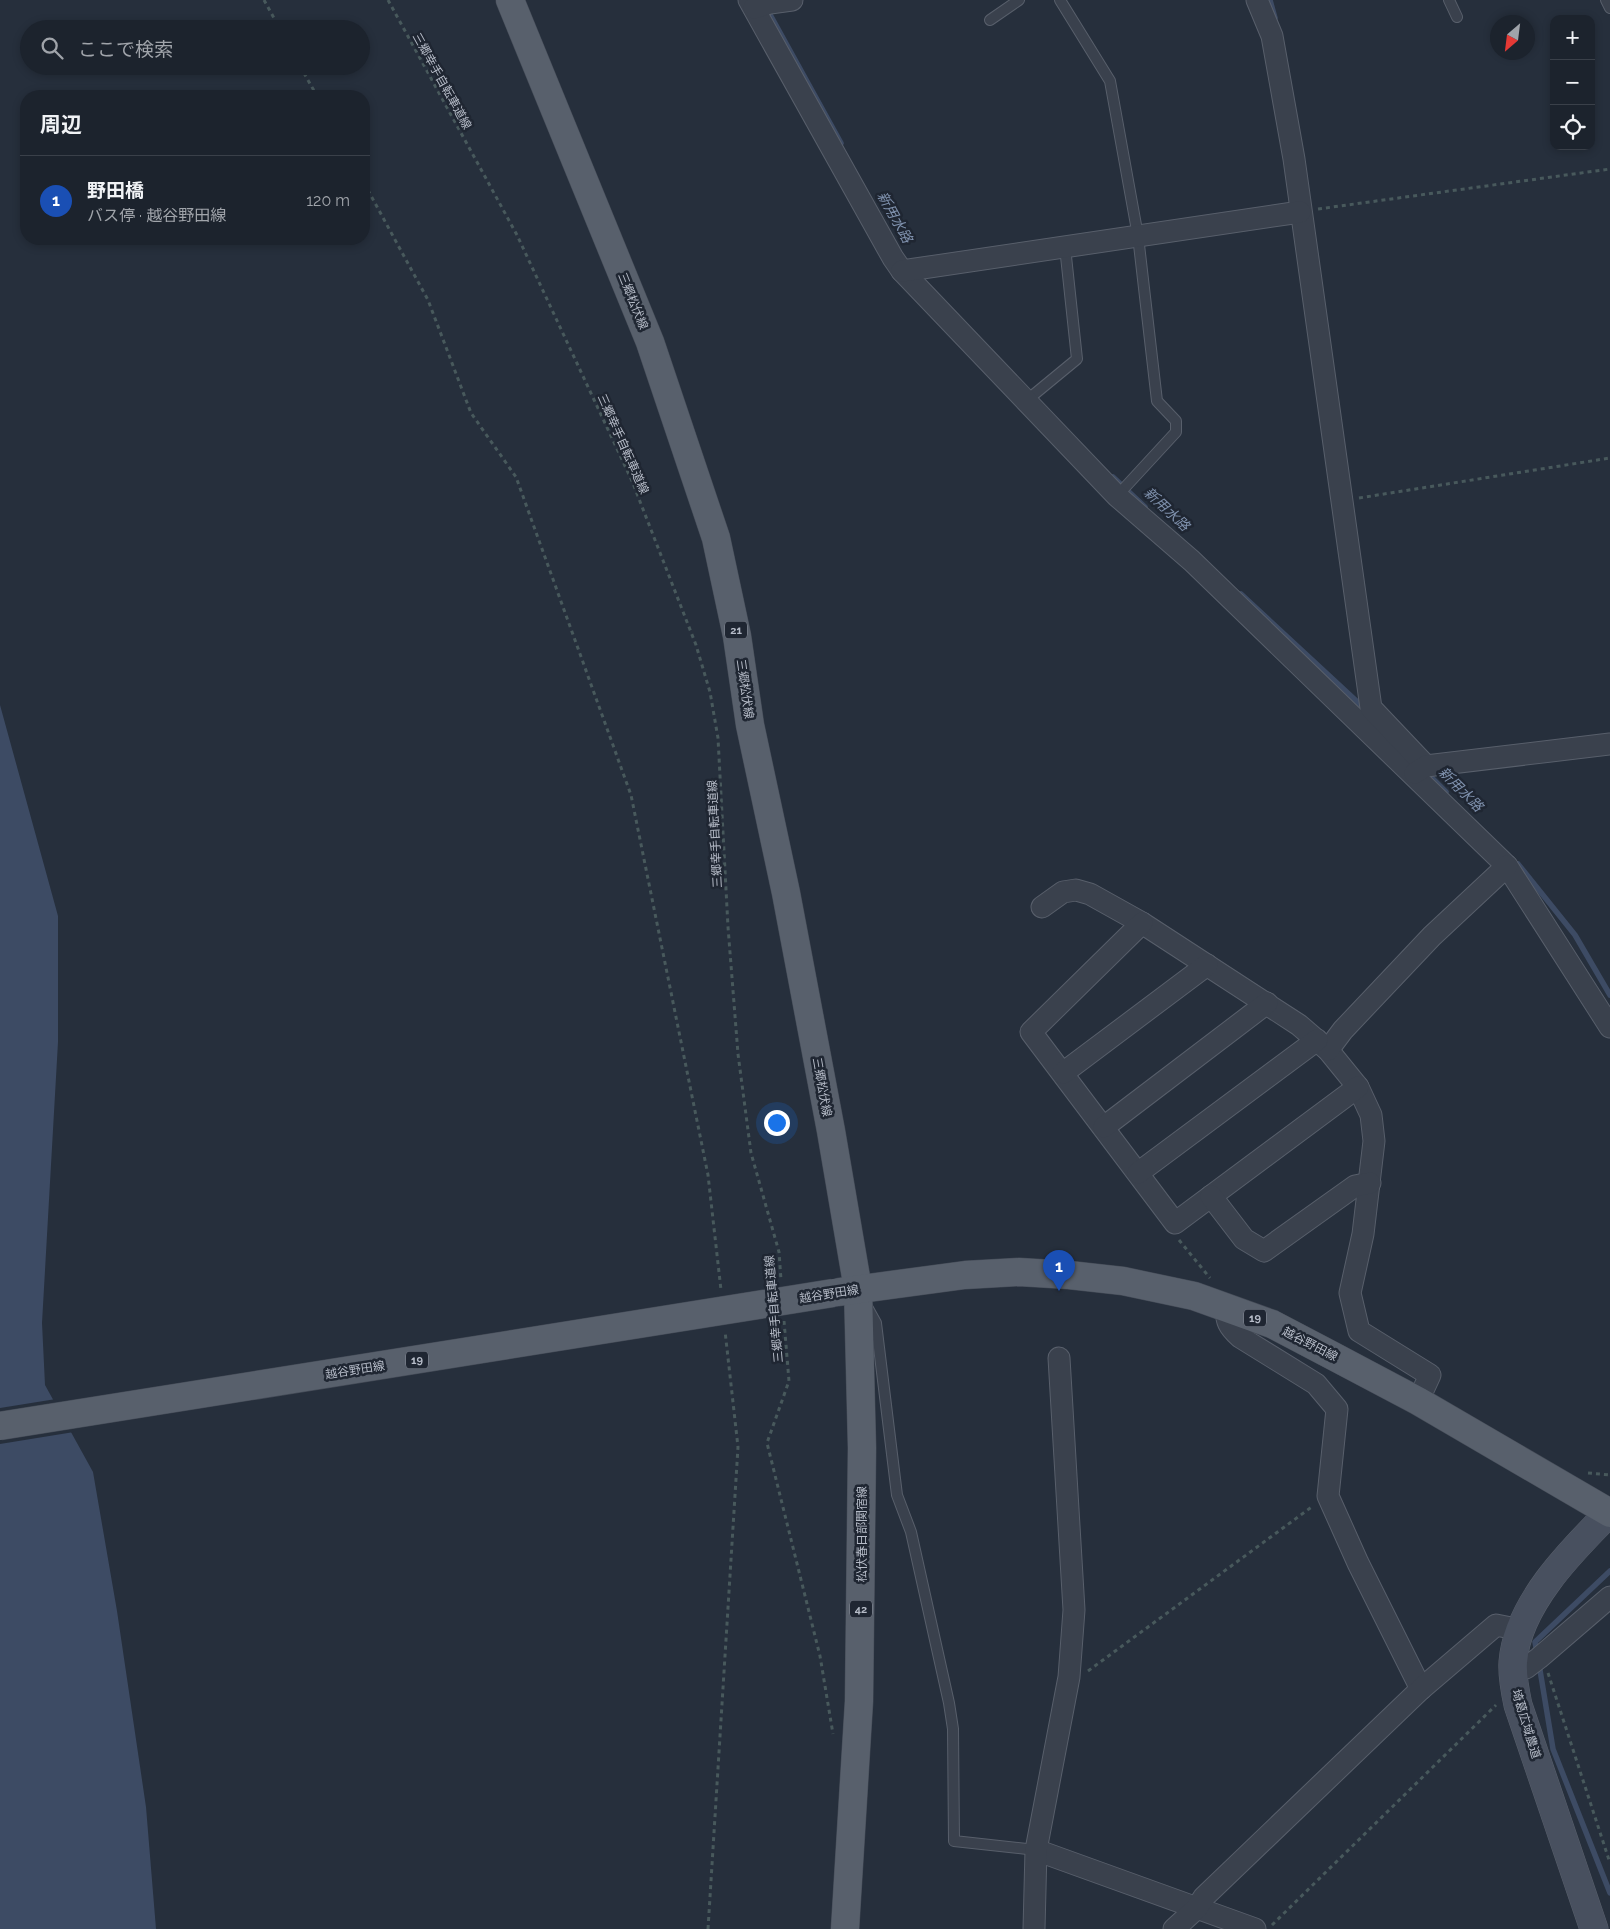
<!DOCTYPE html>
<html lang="ja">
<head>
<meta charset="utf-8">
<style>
  :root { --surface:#1c232d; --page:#252b35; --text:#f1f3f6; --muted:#a0a4aa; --line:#3a4049; --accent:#92b3f0 }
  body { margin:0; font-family:Raleway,"Noto Sans JP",sans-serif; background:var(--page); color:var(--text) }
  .controls { position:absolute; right:15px; top:15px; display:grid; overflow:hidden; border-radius:10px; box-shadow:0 2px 8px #0003 }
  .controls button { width:45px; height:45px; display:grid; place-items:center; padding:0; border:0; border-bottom:1px solid var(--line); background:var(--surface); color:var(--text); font:25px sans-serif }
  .compass { position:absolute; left:1490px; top:15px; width:45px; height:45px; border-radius:50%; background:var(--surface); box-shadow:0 2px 8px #0003; rotate:208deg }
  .you { position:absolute; left:776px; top:1122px; width:18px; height:18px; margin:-12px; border:4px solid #fff; border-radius:50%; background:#1a73e8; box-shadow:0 0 0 8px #1a73e833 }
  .badge { display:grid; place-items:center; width:32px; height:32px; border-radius:50%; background:var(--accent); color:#fff; font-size:16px; font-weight:700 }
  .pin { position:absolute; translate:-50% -41px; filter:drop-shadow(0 1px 2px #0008) }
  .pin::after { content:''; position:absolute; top:26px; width:18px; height:15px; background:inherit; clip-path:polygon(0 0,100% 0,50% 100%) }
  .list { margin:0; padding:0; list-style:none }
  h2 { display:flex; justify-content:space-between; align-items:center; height:65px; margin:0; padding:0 20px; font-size:21px }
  h2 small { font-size:16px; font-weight:400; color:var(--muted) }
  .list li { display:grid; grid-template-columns:32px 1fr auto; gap:15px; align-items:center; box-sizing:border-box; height:90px; padding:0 20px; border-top:1px solid var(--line) }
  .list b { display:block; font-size:19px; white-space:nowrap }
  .list p { margin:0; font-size:16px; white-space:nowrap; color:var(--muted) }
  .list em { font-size:16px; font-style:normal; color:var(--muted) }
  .icon { flex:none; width:28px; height:28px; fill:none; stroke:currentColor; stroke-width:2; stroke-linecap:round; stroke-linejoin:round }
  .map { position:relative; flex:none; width:1610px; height:1929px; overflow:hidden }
  .search { position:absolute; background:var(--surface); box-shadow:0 2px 8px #0003; left:20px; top:20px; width:350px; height:55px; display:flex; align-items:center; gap:12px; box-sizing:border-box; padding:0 18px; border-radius:28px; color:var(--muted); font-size:19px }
  .panel { position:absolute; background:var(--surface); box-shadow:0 2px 8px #0003; left:20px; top:90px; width:350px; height:155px; border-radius:20px }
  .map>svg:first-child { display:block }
  .water { fill:#3d4b64 }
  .pier { fill:#262f3c }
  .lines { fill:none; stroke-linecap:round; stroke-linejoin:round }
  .stream { stroke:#3d4b64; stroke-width:5.5 }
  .lane-casing { stroke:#585f6b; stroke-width:12 }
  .street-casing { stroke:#585f6b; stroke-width:23 }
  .secondary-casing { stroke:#585f6b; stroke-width:29 }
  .primary-casing { stroke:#434a56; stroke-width:29 }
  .path { stroke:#48595c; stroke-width:3; stroke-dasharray:4 4; stroke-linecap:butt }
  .lane { stroke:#3a414d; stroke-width:10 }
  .street { stroke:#3a414d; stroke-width:21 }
  .secondary { stroke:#48505f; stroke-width:28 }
  .primary { stroke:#58606c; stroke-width:28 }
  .primary-bridge-casing { stroke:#434a56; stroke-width:29; stroke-linecap:butt }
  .primary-bridge { stroke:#58606c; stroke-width:28 }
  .labels { text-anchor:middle; stroke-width:5; stroke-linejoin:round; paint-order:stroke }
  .shield { fill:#1f2632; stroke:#898f9b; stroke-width:1 }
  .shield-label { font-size:11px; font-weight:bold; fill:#b6bcc8 }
  .street-label { font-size:12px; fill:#b6bcc8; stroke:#1f2632 }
  .water-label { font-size:14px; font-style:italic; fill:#7f91ad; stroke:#1f2632 }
</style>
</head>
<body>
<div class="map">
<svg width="1610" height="1929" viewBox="0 0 1610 1929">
  <rect width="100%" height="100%" fill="#262f3c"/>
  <path class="water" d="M0,705L58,916V1042L42,1323L45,1385L93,1472L117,1611L146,1807L156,1929H0Z"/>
  <path class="pier" d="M56,1399L74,1432L0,1444V1408Z"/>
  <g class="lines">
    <g class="stream">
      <path d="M1270,0L1275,18"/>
      <path d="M767,9L841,143"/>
      <path d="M1113,477L1145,507"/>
      <path d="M1241,594L1364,708"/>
      <path d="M1426,772L1446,792"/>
      <path d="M1518,864L1575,935L1610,995"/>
      <path d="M1537,1653L1535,1642L1610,1571"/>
      <path d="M1539,1664L1553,1749L1610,1893"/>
    </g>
    <defs>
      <g id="lane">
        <path d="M1060,0L1110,81L1138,236L1157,401L1176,421V432L1117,496"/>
        <path d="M1449,0L1457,17"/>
        <path d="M1606,0L1610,8"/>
        <path d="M990,20L1019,0"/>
        <path d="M1026,401L1077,359L1065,247"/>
        <path d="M866,1305L876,1323L897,1495L911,1532L949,1703L953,1729L954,1841L1036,1850"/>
      </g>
      <g id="street">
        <path d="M749,0L893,258L902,271L1117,496L1192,561L1507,866L1610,1027"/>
        <path d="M1257,0L1272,36L1294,159L1371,708L1426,766"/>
        <path d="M754,8L770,3L792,0"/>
        <path d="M902,271L1300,212"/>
        <path d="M1415,773L1426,766L1610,744"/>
        <path d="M1042,907L1063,892L1076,890L1090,894L1142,923L1299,1025L1328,1050L1358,1087L1371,1115L1374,1141L1363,1234L1350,1293L1359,1331L1430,1375L1418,1401"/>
        <path d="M1142,923L1031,1032L1175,1223L1358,1087"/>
        <path d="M1328,1050L1343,1030L1432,936L1507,866"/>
        <path d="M1063,1073L1207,965"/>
        <path d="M1104,1127L1267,1003"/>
        <path d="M1138,1173L1317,1040"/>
        <path d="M1211,1196L1244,1239L1264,1251L1355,1186L1370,1183"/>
        <path d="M1227,1306C1225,1321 1229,1327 1240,1337L1316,1384L1337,1409L1328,1496L1358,1563L1421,1689"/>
        <path d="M1513,1663L1526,1668L1539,1658L1610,1597"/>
        <path d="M1036,1850L1255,1929"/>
        <path d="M1034,1929L1036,1850L1069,1677L1074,1610L1059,1358"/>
        <path d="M1174,1929L1197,1908L1204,1897L1421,1689L1496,1625L1521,1630"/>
      </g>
      <path id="secondary" d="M1594,1929L1518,1705C1515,1691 1512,1676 1513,1662C1517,1605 1571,1551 1610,1512"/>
      <g id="primary">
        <path d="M510,0L650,342L716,538L737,636L750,725L786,893L831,1131L858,1289L862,1448L859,1701L845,1929"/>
        <path d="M839,1292L965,1275L1019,1272L1069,1275L1123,1281L1194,1296L1272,1324L1333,1356L1418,1401L1610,1513"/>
      </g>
    </defs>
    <use href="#lane" class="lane-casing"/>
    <use href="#street" class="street-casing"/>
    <use href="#secondary" class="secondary-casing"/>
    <use href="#primary" class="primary-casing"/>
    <g class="path">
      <path d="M264,0L280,29"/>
      <path d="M388,0L517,235L632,481L696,645L710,692L718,738L728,927L738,1054L751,1153L779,1252L781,1280"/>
      <path d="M300,66L317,96"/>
      <path d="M364,183L428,300L471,413L516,477L631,795L708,1175L721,1290"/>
      <path d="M1318,209L1610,169"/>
      <path d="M1359,498L1610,458"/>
      <path d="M1179,1240L1210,1278"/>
      <path d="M784,1321L789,1381L767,1443L820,1656L833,1734"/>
      <path d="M1588,1473L1610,1475"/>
      <path d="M1088,1671L1313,1506"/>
      <path d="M1548,1673L1610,1863"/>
      <path d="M1272,1925L1496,1705"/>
      <path d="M708,1929L738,1447L725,1331"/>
    </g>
    <use href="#lane" class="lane"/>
    <use href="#street" class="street"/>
    <use href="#secondary" class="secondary"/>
    <use href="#primary" class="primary"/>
    <defs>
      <path id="primary-bridge" d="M0,1426L833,1293"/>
    </defs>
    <use href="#primary-bridge" class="primary-bridge-casing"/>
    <use href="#primary-bridge" class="primary-bridge"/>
  </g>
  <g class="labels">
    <g class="shield">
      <rect x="725" y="621.5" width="22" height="17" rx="4"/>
      <rect x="1244" y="1309.5" width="22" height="17" rx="4"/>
      <rect x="406" y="1351.5" width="22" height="17" rx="4"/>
      <rect x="850" y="1600.5" width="22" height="17" rx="4"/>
    </g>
    <g class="shield-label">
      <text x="736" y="634">21</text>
      <text x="1255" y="1322">19</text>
      <text x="417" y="1364">19</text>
      <text x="861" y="1613">42</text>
    </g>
    <g class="street-label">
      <text transform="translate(442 81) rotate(61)" y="4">三郷幸手自転車道線</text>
      <text transform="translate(633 301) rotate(68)" y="4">三郷松伏線</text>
      <text transform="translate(623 444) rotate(66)" y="4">三郷幸手自転車道線</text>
      <text transform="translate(745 689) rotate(82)" y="4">三郷松伏線</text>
      <text transform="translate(715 834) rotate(-93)" y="4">三郷幸手自転車道線</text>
      <text transform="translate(822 1087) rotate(80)" y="4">三郷松伏線</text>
      <text transform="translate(829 1294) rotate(-9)" y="4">越谷野田線</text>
      <text transform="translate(774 1309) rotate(-95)" y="4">三郷幸手自転車道線</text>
      <text transform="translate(1310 1344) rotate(27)" y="4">越谷野田線</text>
      <text transform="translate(355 1370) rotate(-9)" y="4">越谷野田線</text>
      <text transform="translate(862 1534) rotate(-90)" y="4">松伏春日部関宿線</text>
      <text transform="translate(1526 1724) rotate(73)" y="4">埼葛広域農道</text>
    </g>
    <g class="water-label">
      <text transform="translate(895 217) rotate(61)" y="5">新用水路</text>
      <text transform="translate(1167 509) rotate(43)" y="5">新用水路</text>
      <text transform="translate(1461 789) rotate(45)" y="5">新用水路</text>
    </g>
  </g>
</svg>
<div class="controls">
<button>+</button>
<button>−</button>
<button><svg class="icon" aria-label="locate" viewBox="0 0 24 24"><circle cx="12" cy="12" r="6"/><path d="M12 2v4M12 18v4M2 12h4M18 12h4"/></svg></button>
</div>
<svg class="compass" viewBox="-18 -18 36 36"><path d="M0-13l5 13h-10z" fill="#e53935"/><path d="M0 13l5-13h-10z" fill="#a0a4aa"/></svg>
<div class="you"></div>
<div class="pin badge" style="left:1059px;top:1291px;background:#1a4fb4">1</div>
<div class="search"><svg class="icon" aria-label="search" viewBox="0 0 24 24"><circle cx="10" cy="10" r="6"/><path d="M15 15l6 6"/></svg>ここで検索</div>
<section class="panel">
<h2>周辺<small></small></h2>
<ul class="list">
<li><span class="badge" style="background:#1a4fb4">1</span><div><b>野田橋</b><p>バス停 · 越谷野田線</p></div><em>120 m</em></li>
</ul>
</section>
</div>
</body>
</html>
